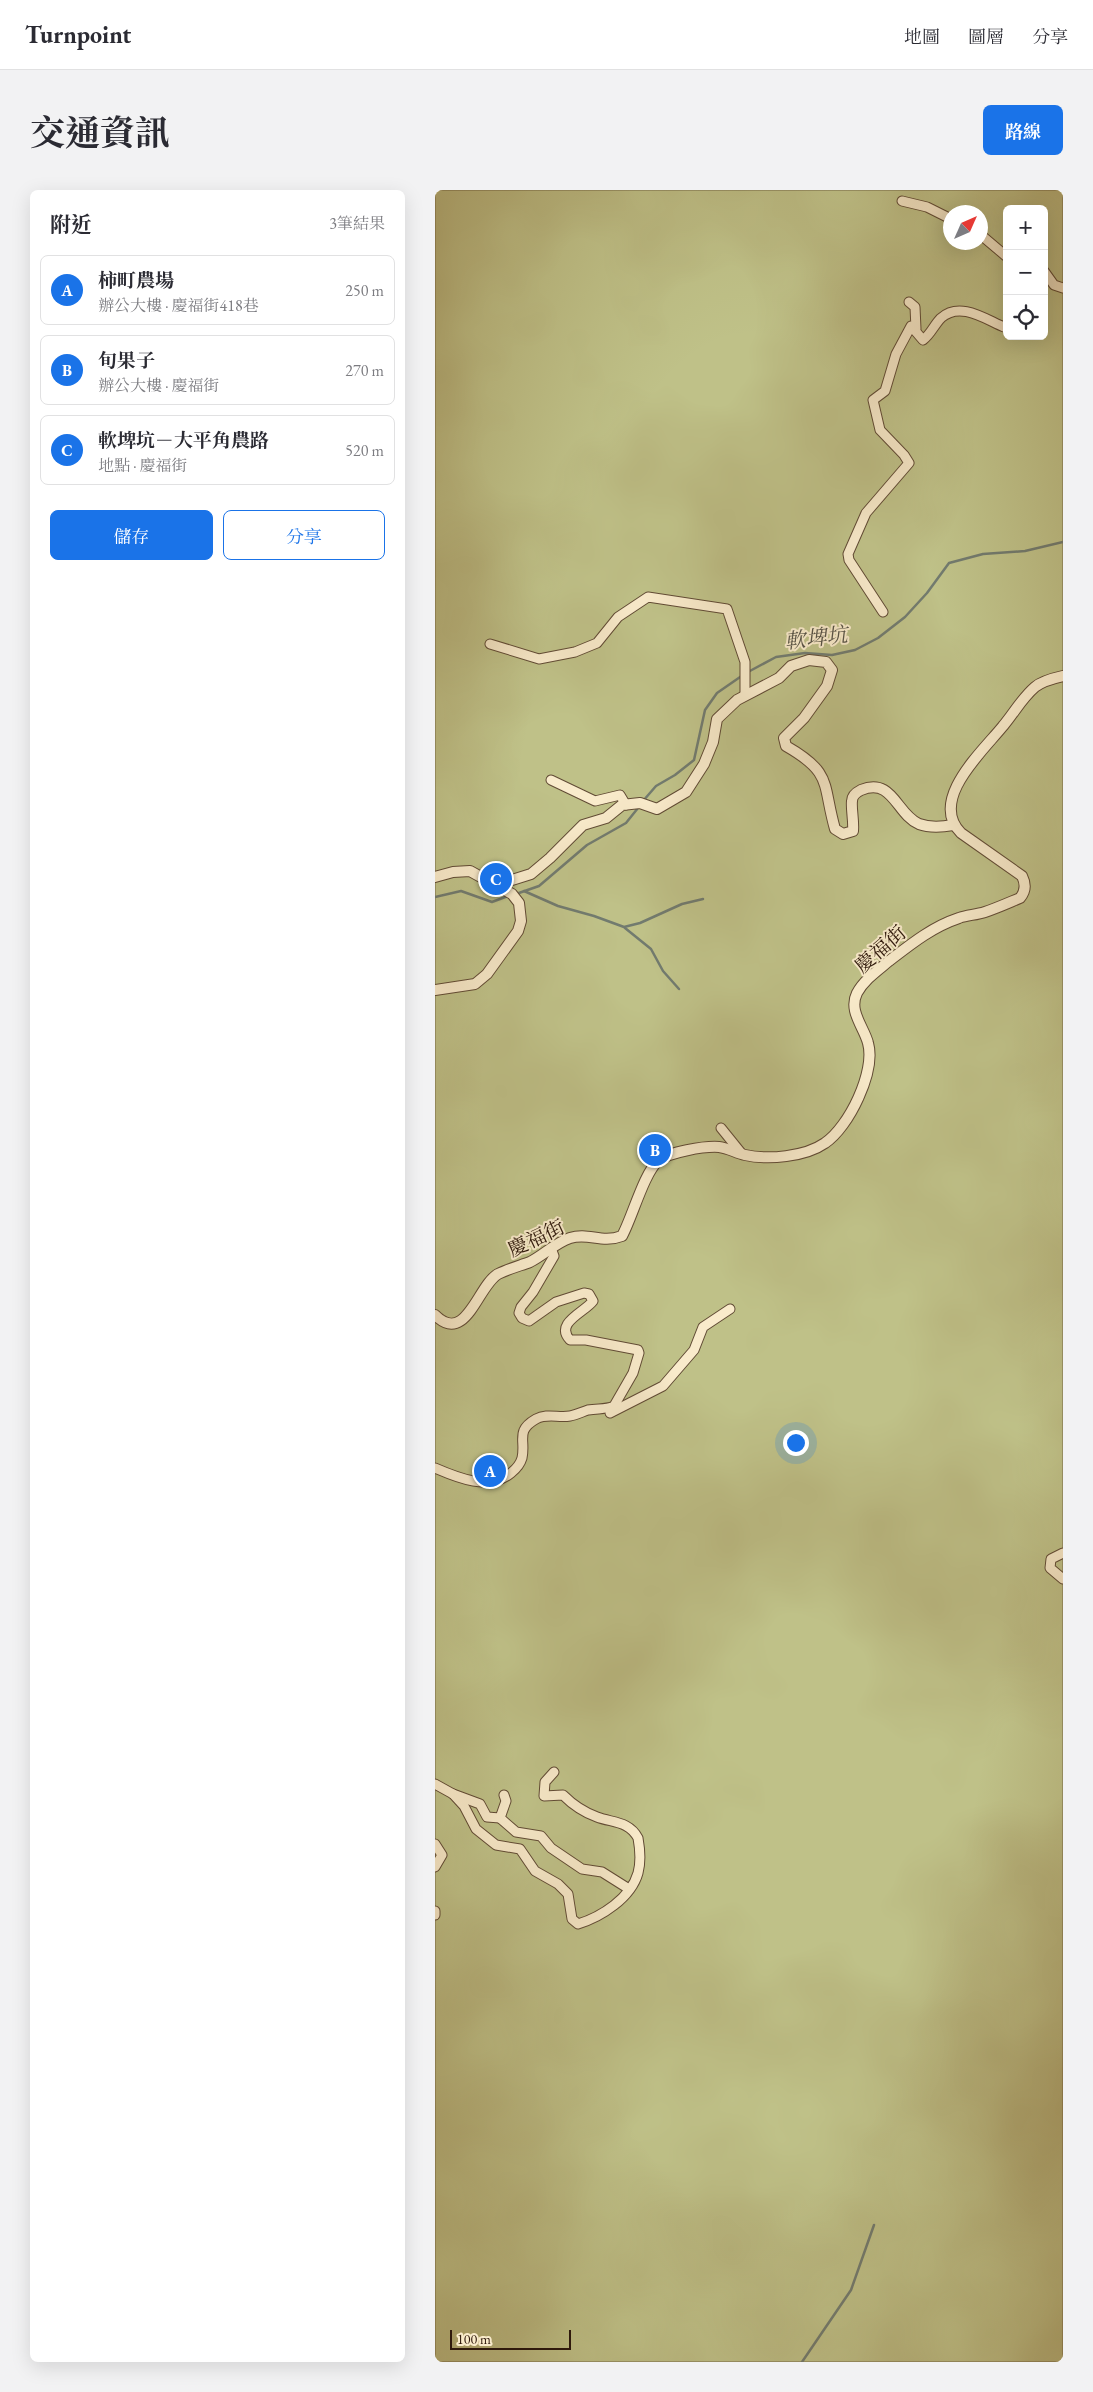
<!DOCTYPE html>
<html lang="zh-TW">
<head>
<meta charset="utf-8">
<style>
  :root { --surface:#fff; --page:#f2f2f3; --text:#2b2b33; --muted:#7c7c81; --line:#e1e1e2; --accent:#1a73e8 }
  body { margin:0; font-family:"EB Garamond","Noto Serif TC",serif; background:var(--page); color:var(--text) }
  .controls { position:absolute; right:15px; top:15px; display:grid; overflow:hidden; border-radius:8px; box-shadow:0 5px 20px #0002 }
  .controls button { width:45px; height:45px; display:grid; place-items:center; padding:0; border:0; border-bottom:1px solid var(--line); background:var(--surface); color:var(--text); font:25px sans-serif }
  .compass { position:absolute; left:508px; top:15px; width:45px; height:45px; border-radius:50%; background:var(--surface); box-shadow:0 5px 20px #0002; rotate:45deg }
  .scale { position:absolute; left:15px; bottom:12px; width:121px; box-sizing:border-box; padding-left:5px; border:2px solid #2f190c; border-top:0; font-size:14px; line-height:18px; white-space:nowrap; color:#2f190c; -webkit-text-stroke:4px #f9ebcb; paint-order:stroke }
  .you { position:absolute; left:360px; top:1252px; width:18px; height:18px; margin:-12px; border:4px solid #fff; border-radius:50%; background:#1a73e8; box-shadow:0 0 0 8px #1a73e833 }
  .badge { display:grid; place-items:center; width:32px; height:32px; border-radius:50%; background:var(--accent); color:#fff; font-size:16px; font-weight:700 }
  .pin { position:absolute; translate:-50% -50%; border:2px solid #fff; box-shadow:0 1px 5px #0006 }
  .list { margin:0; padding:0; list-style:none }
  h2 { display:flex; justify-content:space-between; align-items:center; height:65px; margin:0; padding:0 20px; font-size:21px }
  h2 small { font-size:16px; font-weight:400; color:var(--muted) }
  .list li { display:grid; grid-template-columns:32px 1fr auto; gap:15px; align-items:center; box-sizing:border-box; height:70px; margin:0 10px 10px; padding:0 10px; border:1px solid var(--line); border-radius:8px }
  .list b { display:block; font-size:19px; white-space:nowrap }
  .list p { margin:0; font-size:16px; white-space:nowrap; color:var(--muted) }
  .list em { font-size:16px; font-style:normal; color:var(--muted) }
  .actions { display:flex; gap:10px; padding:15px 20px }
  .actions a { flex:1; padding:11px 0; border:1px solid var(--accent); border-radius:8px; text-align:center; font-size:18px; color:var(--accent) }
  .actions .main { background:var(--accent); color:#fff }
  .icon { flex:none; width:28px; height:28px; fill:none; stroke:currentColor; stroke-width:2; stroke-linecap:round; stroke-linejoin:round }
  .map { position:relative; flex:none; width:628px; height:2172px; overflow:hidden; border-radius:8px }
  header { display:flex; align-items:center; gap:30px; box-sizing:border-box; height:70px; padding:0 25px; background:var(--surface); border-bottom:1px solid var(--line) }
  header strong { font-size:24px }
  nav { display:flex; gap:28px; margin-inline-start:auto; font-size:18px }
  .intro { display:flex; align-items:center; justify-content:space-between; box-sizing:border-box; height:120px; padding:0 30px }
  h1 { margin:0; font-size:35px }
  .button { padding:12px 22px; border-radius:8px; background:var(--accent); color:#fff; font-size:18px; font-weight:700 }
  main { display:flex; gap:30px; padding:0 30px }
  aside { flex:1; background:var(--surface); border-radius:8px; box-shadow:0 5px 20px #0002 }
  .map>svg:first-child { display:block }
  .green { fill:#bfc188; stroke:#776d4a; fill-rule:evenodd }
  .lines { fill:none; stroke-linecap:round; stroke-linejoin:round }
  .stream { stroke:#727b6f; stroke-width:2.5 }
  .minor-casing { stroke:#614b35; stroke-width:11 }
  .tertiary-casing { stroke:#614b35; stroke-width:12 }
  .minor { stroke:#f9ebcb; stroke-width:9 }
  .tertiary { stroke:#f9ebcb; stroke-width:10 }
  .labels { text-anchor:middle; stroke-width:4; stroke-linejoin:round; paint-order:stroke }
  .street-label { font-size:20px; fill:#2f190c; stroke:#f9ebcb }
  .water-label { font-size:21px; font-style:italic; fill:#565246; stroke:#f9ebcb }
</style>
</head>
<body>
<header>
<strong>Turnpoint</strong>
<nav><a>地圖</a><a>圖層</a><a>分享</a></nav>
</header>
<div class="intro"><h1>交通資訊</h1><a class="button">路線</a></div>
<main>
<aside>
<h2>附近<small>3筆結果</small></h2>
<ul class="list">
<li><span class="badge">A</span><div><b>柿町農場</b><p>辦公大樓 · 慶福街418巷</p></div><em>250 m</em></li>
<li><span class="badge">B</span><div><b>旬果子</b><p>辦公大樓 · 慶福街</p></div><em>270 m</em></li>
<li><span class="badge">C</span><div><b>軟埤坑－大平角農路</b><p>地點 · 慶福街</p></div><em>520 m</em></li>
</ul>
<div class="actions"><a class="main">儲存</a><a>分享</a></div>
</aside>
<div class="map">
<svg width="628" height="2172" viewBox="0 0 628 2172">
  <rect width="100%" height="100%" fill="#f6e0af"/>
  <filter id="stains"><feTurbulence type="fractalNoise" baseFrequency=".004" numOctaves="4"/><feColorMatrix values="0 0 0 0 .2 0 0 0 0 .09 0 0 0 0 .02 0 0 0 .5 -.17"/></filter>
  <radialGradient id="worn" r=".72"><stop offset=".6" stop-color="#630" stop-opacity="0"/><stop offset="1" stop-color="#630" stop-opacity=".3"/></radialGradient>
  <path class="green" d="M0,0H628V2172H0ZM572,19H609V146H572ZM516,22H546V52H516Z"/>
  <g class="lines">
    <g class="stream">
      <path d="M313,482L341,467L370,463L397,465L420,460L443,448L470,427L492,403L514,373L548,364L590,361L628,352"/>
      <path d="M208,611L221,596L240,585L259,570L270,520L282,503L308,485"/>
      <path d="M89,701L123,716L159,726L189,737L205,733L247,714L268,709"/>
      <path d="M81,704L104,696L152,655L191,633L203,618"/>
      <path d="M0,707L26,701L57,712L73,706"/>
      <path d="M190,738L216,759L228,781L244,799"/>
      <path d="M367,2172L416,2100L439,2035"/>
    </g>
    <defs>
      <g id="minor">
        <path d="M467,11L492,17L516,29"/>
        <path d="M546,45L572,67"/>
        <path d="M609,81L619,95L628,98"/>
        <path d="M474,112L480,117L481,139"/>
        <path d="M448,422L414,370L413,364L431,323L474,273L469,265L445,240L438,210L450,201L461,164L476,136L488,150C496,144 499,135 506,128C525,111 550,129 569,137L572,136"/>
        <path d="M55,454L104,469L140,462L162,453L183,427L213,407L292,419L310,472V505"/>
        <path d="M116,590L160,611L185,605L191,615"/>
        <path d="M286,938L307,964"/>
        <path d="M175,1223L228,1196L259,1160L268,1137L295,1119"/>
        <path d="M0,1278C23,1288 54,1301 76,1283C81,1279 85,1275 87,1268C91,1250 80,1241 101,1229C112,1223 123,1228 135,1226C141,1225 147,1222 153,1220C163,1218 170,1220 179,1216L198,1183L204,1163L203,1160L151,1150H135C119,1133 150,1122 158,1111L154,1104L149,1103L121,1112L94,1131L87,1128L84,1123L86,1117L98,1102L119,1066L116,1058"/>
        <path d="M628,1363L616,1369L615,1378L628,1389"/>
        <path d="M0,1594L18,1604L29,1616L41,1639L61,1655L85,1659L100,1681L123,1694L133,1704L137,1729L143,1734C166,1727 196,1708 203,1683C206,1672 205,1659 203,1648C194,1631 178,1633 162,1627C148,1622 138,1615 128,1605L109,1606L110,1592L119,1582"/>
        <path d="M18,1604L45,1614L52,1627L65,1628"/>
        <path d="M69,1605L71,1611L65,1628L81,1642L106,1646L116,1658L147,1679L167,1682L194,1699"/>
        <path d="M0,1654L7,1665L0,1677"/>
        <path d="M0,1721V1725"/>
      </g>
      <g id="tertiary">
        <path d="M0,687L18,682L35,681L77,704L84,713L86,731L83,741L52,784L40,794L0,800"/>
        <path d="M61,695L96,684L115,668L148,635L171,628L187,615L205,613L222,619L251,602L269,574L278,552L282,529L302,510L344,488L356,476L374,470L391,472L397,480L392,496L369,528L349,548L351,556C398,583 387,593 400,639L408,644L418,641C419,631 416,619 417,611C417,605 422,602 426,600C458,587 461,624 484,634C495,638 507,637 518,635"/>
        <path d="M0,1125C31,1156 43,1095 63,1084C73,1079 84,1076 95,1072C109,1065 120,1053 135,1048C154,1042 166,1054 187,1046C197,1028 209,983 223,971C233,962 270,956 284,957C293,958 301,963 310,965C333,970 370,967 390,953C414,937 441,881 433,853C429,837 413,821 422,803C429,790 442,781 454,771C476,754 497,737 524,728C532,725 541,725 550,722C562,718 573,713 585,708C591,701 591,694 587,686L526,643C493,610 548,561 568,536C579,523 587,508 600,497C607,491 619,488 628,486"/>
      </g>
    </defs>
    <use href="#minor" class="minor-casing"/>
    <use href="#tertiary" class="tertiary-casing"/>
    <use href="#minor" class="minor"/>
    <use href="#tertiary" class="tertiary"/>
  </g>
  <g class="labels">
    <g class="street-label">
      <text transform="translate(445 759) rotate(-41)" y="7">慶福街</text>
      <text transform="translate(101 1048) rotate(-25)" y="7">慶福街</text>
    </g>
    <g class="water-label">
      <text transform="translate(381 448) rotate(-7)" y="7">軟埤坑</text>
    </g>
  </g>
  <rect width="100%" height="100%" filter="url(#stains)"/>
  <rect width="100%" height="100%" fill="url(#worn)"/>
</svg>
<div class="controls">
<button>+</button>
<button>−</button>
<button><svg class="icon" aria-label="locate" viewBox="0 0 24 24"><circle cx="12" cy="12" r="6"/><path d="M12 2v4M12 18v4M2 12h4M18 12h4"/></svg></button>
</div>
<svg class="compass" viewBox="-18 -18 36 36"><path d="M0-13l5 13h-10z" fill="#e53935"/><path d="M0 13l5-13h-10z" fill="#7c7c81"/></svg>
<div class="scale">100 m</div>
<div class="you"></div>
<div class="pin badge" style="left:55px;top:1281px">A</div>
<div class="pin badge" style="left:220px;top:960px">B</div>
<div class="pin badge" style="left:61px;top:689px">C</div>
</div>
</main>
</body>
</html>
